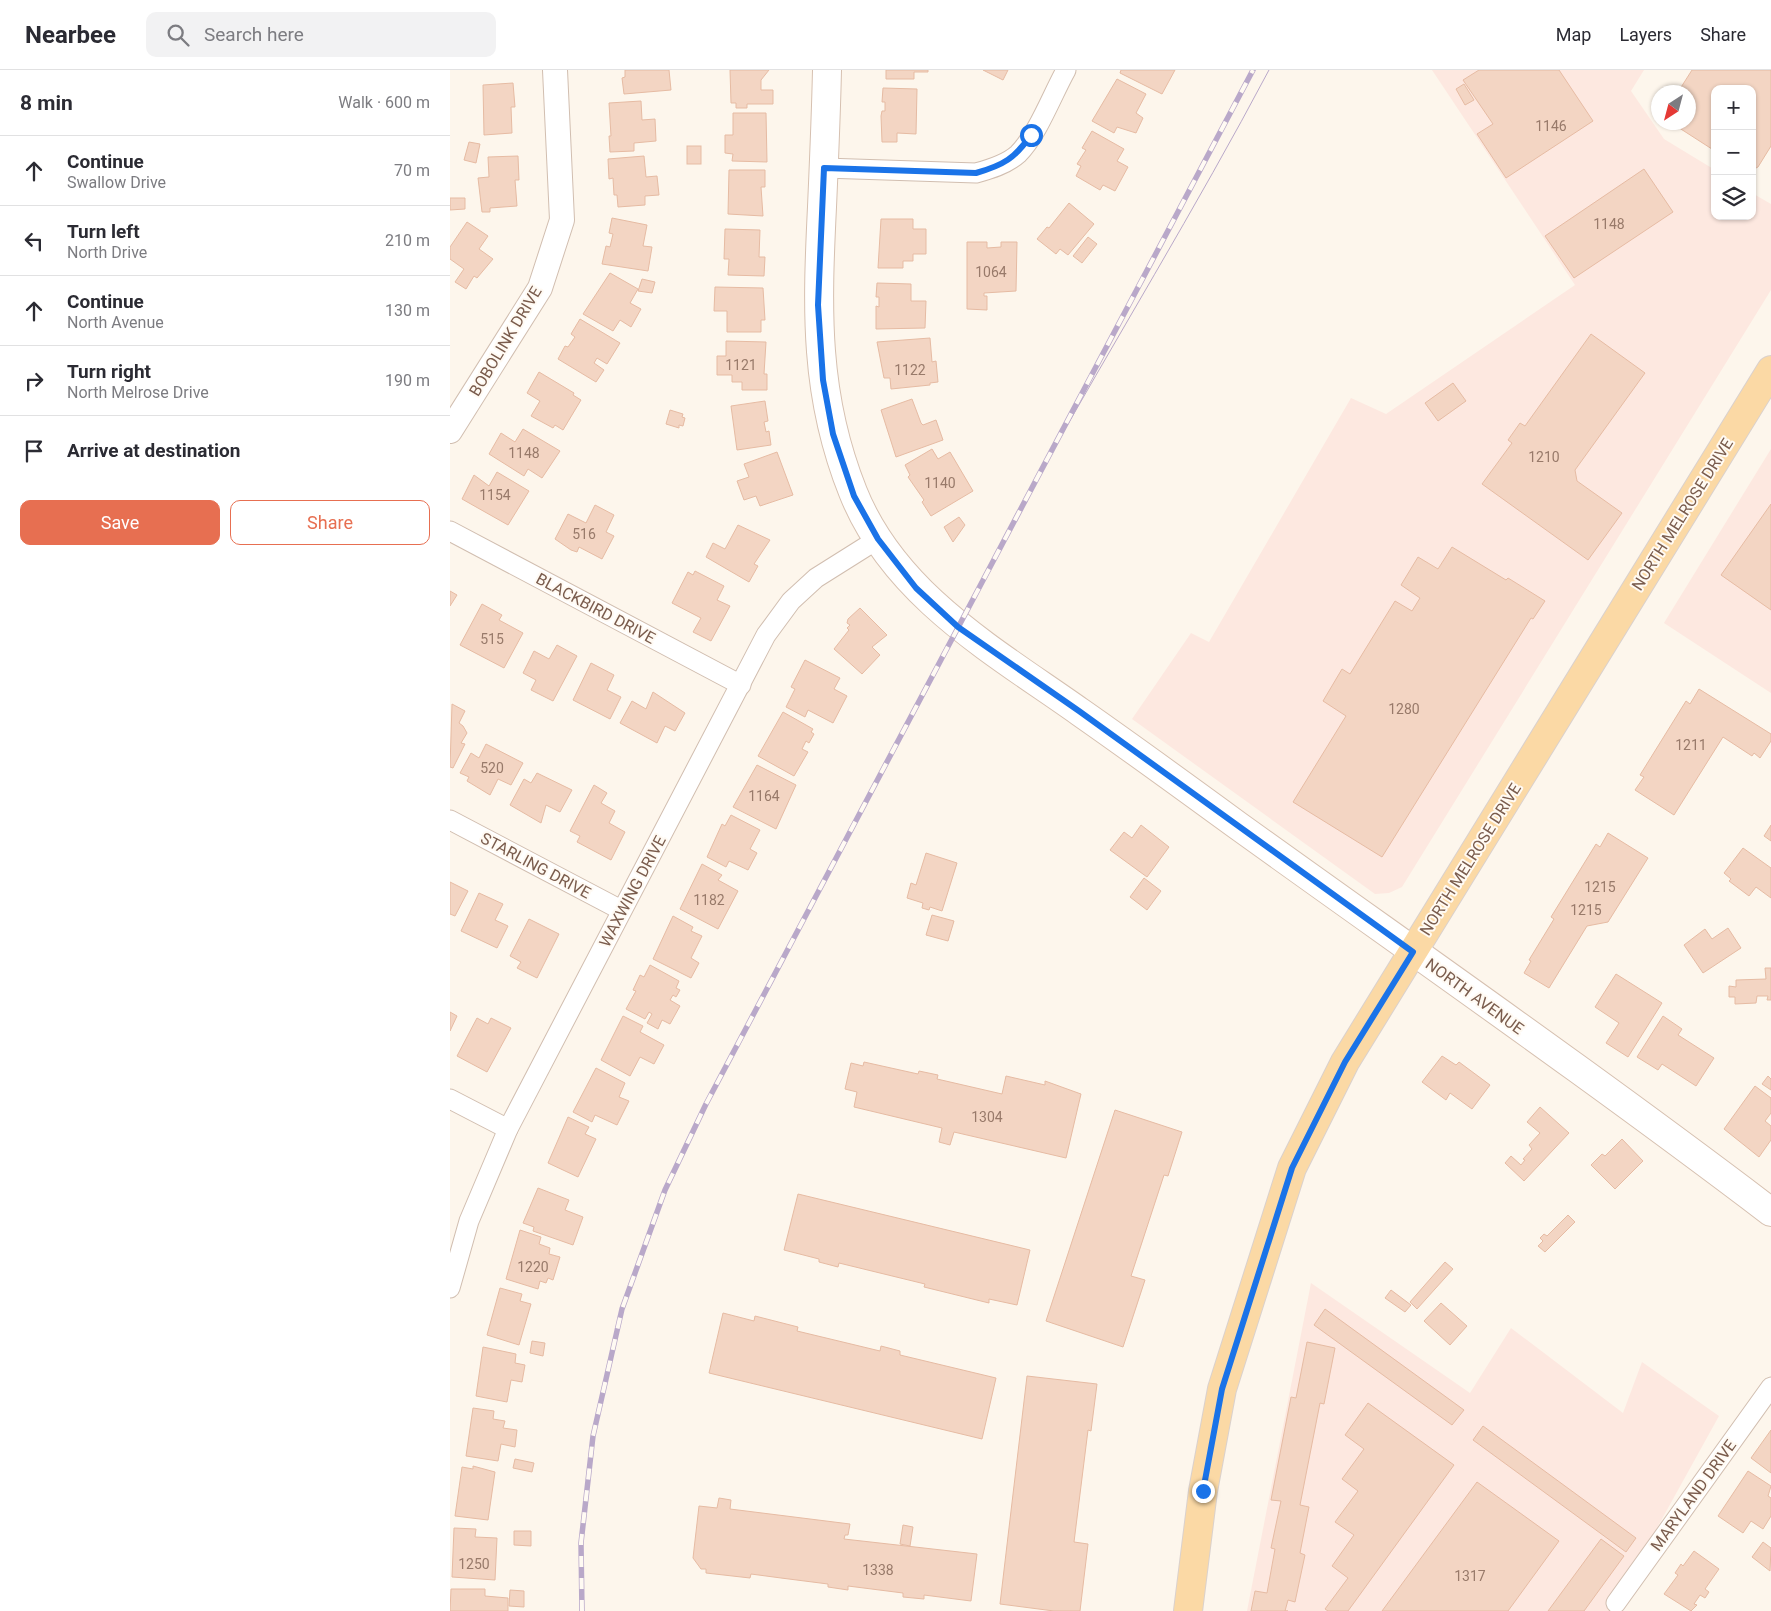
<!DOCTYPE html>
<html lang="en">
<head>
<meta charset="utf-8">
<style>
  :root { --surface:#fff; --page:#f2f2f3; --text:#2b2b33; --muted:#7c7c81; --line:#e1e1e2; --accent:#e76f51 }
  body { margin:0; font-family:Roboto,sans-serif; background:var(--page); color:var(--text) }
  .controls { position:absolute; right:15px; top:15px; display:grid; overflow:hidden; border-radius:10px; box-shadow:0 1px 4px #0004 }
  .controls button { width:45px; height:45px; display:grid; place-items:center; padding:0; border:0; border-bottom:1px solid var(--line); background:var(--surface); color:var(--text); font:25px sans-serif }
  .compass { position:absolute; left:1201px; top:15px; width:45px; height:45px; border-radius:50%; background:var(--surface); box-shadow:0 1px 4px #0004; rotate:216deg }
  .stop { position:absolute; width:15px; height:15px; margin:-11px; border:4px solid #1a73e8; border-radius:50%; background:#fff }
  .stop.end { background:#1a73e8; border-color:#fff; box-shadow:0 1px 5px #0008 }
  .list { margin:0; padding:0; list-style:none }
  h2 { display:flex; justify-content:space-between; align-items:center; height:65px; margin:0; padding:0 20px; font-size:21px }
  h2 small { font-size:16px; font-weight:400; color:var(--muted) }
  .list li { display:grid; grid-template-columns:32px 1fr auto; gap:15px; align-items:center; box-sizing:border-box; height:70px; padding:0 20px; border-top:1px solid var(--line) }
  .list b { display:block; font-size:19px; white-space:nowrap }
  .list p { margin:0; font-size:16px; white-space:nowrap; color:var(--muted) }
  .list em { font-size:16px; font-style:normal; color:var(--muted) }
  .actions { display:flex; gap:10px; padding:15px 20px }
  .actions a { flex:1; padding:11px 0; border:1px solid var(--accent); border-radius:10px; text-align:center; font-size:18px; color:var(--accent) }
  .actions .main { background:var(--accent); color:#fff }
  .icon { flex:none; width:28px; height:28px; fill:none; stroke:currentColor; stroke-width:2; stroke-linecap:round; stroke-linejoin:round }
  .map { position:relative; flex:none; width:1321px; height:1541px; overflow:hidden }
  header { display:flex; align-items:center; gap:30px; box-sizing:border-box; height:70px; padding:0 25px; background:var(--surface); border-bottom:1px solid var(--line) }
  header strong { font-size:24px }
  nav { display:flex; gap:28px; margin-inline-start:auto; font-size:18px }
  .search { width:350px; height:45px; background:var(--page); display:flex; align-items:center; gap:12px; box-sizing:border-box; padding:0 18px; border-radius:10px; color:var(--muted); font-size:19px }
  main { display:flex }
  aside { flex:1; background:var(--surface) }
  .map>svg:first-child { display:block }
  .commercial { fill:#fde8e0 }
  .building { fill:#f3d5c3; stroke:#e6bba3 }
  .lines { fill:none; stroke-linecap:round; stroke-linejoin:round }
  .minor-casing { stroke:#d1beb0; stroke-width:21 }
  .tertiary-casing { stroke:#d1beb0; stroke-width:26 }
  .secondary-casing { stroke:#d6c0b0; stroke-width:30 }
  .primary-casing { stroke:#dad1cd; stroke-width:30 }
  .minor { stroke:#fff; stroke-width:19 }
  .tertiary { stroke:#fff; stroke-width:24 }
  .secondary { stroke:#fff; stroke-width:28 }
  .primary { stroke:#fbd9a5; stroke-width:28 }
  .tram { stroke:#b9a8c9; stroke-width:1 }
  .rail-casing { stroke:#b9a8c9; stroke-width:5.5 }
  .rail { stroke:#fffaf3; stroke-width:4; stroke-dasharray:11; stroke-linecap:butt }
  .route { stroke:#1a73e8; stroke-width:6 }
  .labels { text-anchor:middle; stroke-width:4; stroke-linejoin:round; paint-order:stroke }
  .number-label { font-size:14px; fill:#987a6a }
  .street-label { font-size:16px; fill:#7a5c4d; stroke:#fffaf3 }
</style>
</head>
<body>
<header>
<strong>Nearbee</strong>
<div class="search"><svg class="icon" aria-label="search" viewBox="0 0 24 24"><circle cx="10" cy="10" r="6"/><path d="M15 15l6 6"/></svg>Search here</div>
<nav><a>Map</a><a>Layers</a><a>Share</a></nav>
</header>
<main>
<aside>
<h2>8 min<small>Walk · 600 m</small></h2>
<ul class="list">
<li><svg class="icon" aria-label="ahead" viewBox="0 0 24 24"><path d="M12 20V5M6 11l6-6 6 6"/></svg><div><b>Continue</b><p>Swallow Drive</p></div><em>70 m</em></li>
<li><svg class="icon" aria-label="left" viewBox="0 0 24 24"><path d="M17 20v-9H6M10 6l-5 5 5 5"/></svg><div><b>Turn left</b><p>North Drive</p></div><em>210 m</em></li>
<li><svg class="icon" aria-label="ahead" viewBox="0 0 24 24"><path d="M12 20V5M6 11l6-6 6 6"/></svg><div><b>Continue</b><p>North Avenue</p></div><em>130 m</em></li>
<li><svg class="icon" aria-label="right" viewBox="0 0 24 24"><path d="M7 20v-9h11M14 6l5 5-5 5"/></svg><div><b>Turn right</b><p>North Melrose Drive</p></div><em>190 m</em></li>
<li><svg class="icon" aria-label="arrive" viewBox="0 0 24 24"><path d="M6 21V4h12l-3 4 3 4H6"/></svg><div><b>Arrive at destination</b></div></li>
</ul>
<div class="actions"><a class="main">Save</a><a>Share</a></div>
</aside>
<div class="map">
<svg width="1321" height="1541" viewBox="0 0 1321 1541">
  <rect width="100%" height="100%" fill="#fdf6ec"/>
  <g class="commercial">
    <path d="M982,0H1194L1181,21L1214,69L1265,100V146H1302V123L1321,134V220L952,817L939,823L925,824L682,649L741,563L759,572L901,328L936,344L1125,215Z"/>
    <path d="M1321,379V623L1214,553Z"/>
    <path d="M861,1213L1020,1323L1061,1258L1173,1343L1192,1292L1269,1346L1161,1541H797Z"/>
  </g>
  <g class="building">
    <path d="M175,0H219L221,20L174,24L172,8L175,7Z"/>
    <path d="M280,0H319L311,10V20H323V34H297V38H286V33H281Z"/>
    <path d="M436,0H478V2H464V9H436Z"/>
    <path d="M533,0H558L553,10Z"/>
    <path d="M671,0H725L712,24L670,3Z"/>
    <path d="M1029,0H1109L1143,51L1056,108L1027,64L1043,54L1013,10Z"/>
    <path d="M1242,0H1321V76L1308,97L1302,100V19H1265V81L1220,52H1238V22H1228Z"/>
    <path d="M667,9L696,24L686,43L693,48L686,63L667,57L664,63L642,51Z"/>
    <path d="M63,13L65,37H61L62,63L34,65L33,15Z"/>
    <path d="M1014,14L1024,30L1015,35L1006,19Z"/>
    <path d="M433,18L467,19L466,64L447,63V72H432L431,46L432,41H435V32H432Z"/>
    <path d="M191,31L192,50L205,49L206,71L184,73V81L160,82L159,66H161L159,33Z"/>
    <path d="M283,43H316L317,92L282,91L283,84L275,83V65H283Z"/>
    <path d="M642,61L674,79L667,91L678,97L665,121L653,115L650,120L626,106L631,96L627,94L636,80L632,78Z"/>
    <path d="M19,72L30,74L26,93L14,90Z"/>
    <rect x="237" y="76" width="14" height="18"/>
    <path d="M68,86L69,110H65L67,136L40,138V142H32L28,108L39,107L38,87Z"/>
    <path d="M194,86L196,107L207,106L209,125L195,126V135L168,137L167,125H164L163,108L159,109L158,89Z"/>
    <path d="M1194,99L1223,142L1124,208L1095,166Z"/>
    <path d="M279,100H315V117H311L313,146L278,144Z"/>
    <path d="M0,128H15V139L0,140Z"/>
    <path d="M619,133L644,154L618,185L610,179L606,184L587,169L597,157L599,158Z"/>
    <path d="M162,148L197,155L193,176L202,177L198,201L152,194L156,176L160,177L163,164L159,163Z"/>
    <path d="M431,149H463V159H476V184H463V191H453V198H428Z"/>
    <path d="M17,152L38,166L29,179L43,189L27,208L24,206L16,219L5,212L14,199L0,189V177Z"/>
    <path d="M275,159L310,160L309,187H315L314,206L278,205L279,189H274Z"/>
    <path d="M638,167L647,174L632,193L623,186Z"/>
    <path d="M517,172H537V178L551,177V172H567L566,221L534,223V226H537V240L517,239Z"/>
    <path d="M160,203L188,219L180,233L191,239L181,257L170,250L163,261L133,244Z"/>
    <path d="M192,209L205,212L202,223L188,221Z"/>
    <path d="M427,213L461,214V231H476L475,258L426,259V236L429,237V227H426Z"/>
    <path d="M265,217L313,218L315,250H311V262H277V241H264Z"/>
    <path d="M130,249L170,273L157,294L147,288L144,293L154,300L146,312L108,289L115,276L118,277L125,267L121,264Z"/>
    <path d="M1141,264L1195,303L1125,400L1127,411L1172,443L1138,490L1032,414L1062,373L1058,370L1070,353L1075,356Z"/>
    <path d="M480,268L482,292L486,291L488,312L480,313V315L441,319L440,308H434L427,272Z"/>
    <path d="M276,271L316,272L314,304H317V320H292V312H282V305H267V286H276Z"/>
    <path d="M89,302L124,323L123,325L131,330L113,360L105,355L103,358L81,346L90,331L77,323Z"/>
    <path d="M1003,313L1016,331L988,351L975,333Z"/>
    <path d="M462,329L471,353L473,355L486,350L493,370L446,387L431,340Z"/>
    <path d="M315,331L318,351L314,352L316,362L319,361L321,375L287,380L281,336Z"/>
    <path d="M220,340L233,344L232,347L235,348L233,356L229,355V358L216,354Z"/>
    <path d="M73,359L110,381L92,408L78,399L74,406L39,384L51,363L65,372Z"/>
    <path d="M482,379L488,389L500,382L523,421L481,446L472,432L474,430L458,407L460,405L455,395Z"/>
    <path d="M327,382L343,425L310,436L306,426L294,430L287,411L299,407L294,394Z"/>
    <path d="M47,402L79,421L58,455L12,429L24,405L39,416Z"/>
    <path d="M1321,434V540L1271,505Z"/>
    <path d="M145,435L164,445L156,462L164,466L152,489L129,477L127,482L121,480L105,469L118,444L136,453Z"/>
    <path d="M509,447L515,455L503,472L494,457Z"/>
    <path d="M288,455L320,470L304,494L308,496L299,512L256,487L263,473L275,479Z"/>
    <path d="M1002,477L1056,510L1058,508L1095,531L1083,549L1081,548L932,787L843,732L896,646L873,631L892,599L900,604L945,531L962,541L970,528L951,515L968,487L988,499Z"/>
    <path d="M245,501L274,516L267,530L280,536L261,571L243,562L251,548L222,533L238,502L243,505Z"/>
    <path d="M0,521L7,525L0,536Z"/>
    <path d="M32,534L52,545L49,550L73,563L54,598L10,575Z"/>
    <path d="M410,538L437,565L422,577L430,585L412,604L384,579L399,560L397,558L400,555L397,553L398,549Z"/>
    <path d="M107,575L127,586L103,631L81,620L86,610L73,603L84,581L99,589Z"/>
    <path d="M355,590L390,608L384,619L397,626L383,653L358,640L355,647L336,637L345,619L341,617Z"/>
    <path d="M141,593L164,605L157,620L171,627L160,649L123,630Z"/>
    <path d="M1249,619L1321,664V671L1310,688L1304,683L1302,686L1273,667L1224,745L1185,720L1194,707L1190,705L1236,631L1240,634Z"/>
    <path d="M203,622L235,643L225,661L215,656L207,673L170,653L182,631L196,639Z"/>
    <path d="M2,634L15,641L9,653L13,656L17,663L11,673L15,674L3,698L0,697Z"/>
    <path d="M333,642L363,659L361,662L364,664L359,673L356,671L352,679L358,682L344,706L308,686Z"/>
    <path d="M36,674L73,693L61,715L48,709L40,725L17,711L19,707L10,703L21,683L29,688Z"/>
    <path d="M307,695L346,715L326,759L283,737Z"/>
    <path d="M87,703L122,720L110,742L96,735L91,753L60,735L74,709L81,713Z"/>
    <path d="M144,715L157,723L151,733L165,741L159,753L175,762L161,790L127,772L130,766L120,761Z"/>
    <path d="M281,745L310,760L300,779L307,783L298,800L279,791L276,797L257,787L272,754L275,756Z"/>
    <path d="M691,755L719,777L697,807L660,780L674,762L682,768Z"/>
    <path d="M1321,755V771L1314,766Z"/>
    <path d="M1158,763L1198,788L1158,852L1137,856L1099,918L1074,903L1081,891L1079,890L1104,849L1101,847L1146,774L1150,777Z"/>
    <path d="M1293,778L1321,798V828L1306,817L1299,826L1279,811L1281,809L1274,803Z"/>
    <path d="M476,783L507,793L492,841L480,837L479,840L472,838L473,833L457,828L461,813L466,815Z"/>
    <path d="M252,794L272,805L268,810L288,821L268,859L230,839Z"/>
    <path d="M694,808L711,821L697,840L680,827Z"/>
    <path d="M0,812L18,821L5,846L0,844Z"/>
    <path d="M29,823L53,834L45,850L58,856L47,878L11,861Z"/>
    <path d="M482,845L504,851L498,871L476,865Z"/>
    <path d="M223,846L243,857L241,861L252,866L241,888L249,893L241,908L203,889Z"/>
    <path d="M79,849L109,864L87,908L67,898L71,892L60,886Z"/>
    <path d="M1278,858L1291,878L1253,903L1234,875L1255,859L1262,869Z"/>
    <path d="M200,895L229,911L226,918L230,920L226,927L223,925L220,930L230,936L220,954L212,950L208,959L197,953L202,944L199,942L195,949L176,939L186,921L183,920L190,905L194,907Z"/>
    <path d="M1315,898H1321V930H1317L1318,926H1307L1306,933L1285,934V927H1279V916L1286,917V910L1316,909Z"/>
    <path d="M1166,904L1212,933L1178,987L1156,973L1169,953L1145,937Z"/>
    <path d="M0,942L7,946L0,961Z"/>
    <path d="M173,946L193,956L190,962L214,975L204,994L190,987L180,1006L151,990Z"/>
    <path d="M1213,946L1232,959L1228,965L1264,988L1246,1016L1212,994L1208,1000L1187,987Z"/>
    <path d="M27,948L38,954L41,948L61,958L37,1002L7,986Z"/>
    <path d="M992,986L1006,995L1009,992L1040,1015L1022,1039L1000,1023L996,1030L972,1012Z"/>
    <path d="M414,992L468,1004L469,1001L488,1005L487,1009L552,1024L556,1006L595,1015V1011L631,1024L616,1088L504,1062L500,1075L489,1072L492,1058L404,1037L407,1022L395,1019L401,993L413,996Z"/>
    <path d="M146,998L175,1013L169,1027L179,1031L167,1055L145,1045L142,1052L123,1042Z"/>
    <path d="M1318,1006L1321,1009V1020L1312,1014Z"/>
    <path d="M1305,1016L1321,1028V1043L1315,1051L1321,1056V1070L1309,1087L1274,1059Z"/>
    <path d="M1090,1037L1119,1063L1074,1111L1055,1093L1061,1086L1071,1095L1075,1090L1073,1089L1082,1079L1079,1075L1090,1063L1077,1052Z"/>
    <path d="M665,1040L732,1062L718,1106L714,1105L681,1206L695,1210L673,1277L596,1251Z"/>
    <path d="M118,1047L139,1057L135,1064L146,1069L128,1107L98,1093Z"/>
    <path d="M1172,1069L1193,1091L1165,1119L1141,1095L1152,1084L1155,1086Z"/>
    <path d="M88,1118L119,1130L115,1140L133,1147L123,1175L83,1161L84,1157L73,1153Z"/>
    <path d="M348,1124L580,1180L567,1235L539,1229V1233L474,1217L475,1214L389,1193L388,1197L369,1192V1189L334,1180Z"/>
    <path d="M1118,1145L1125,1152L1095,1182L1088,1176L1093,1171L1090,1168L1094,1164L1097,1166Z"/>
    <path d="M70,1160L91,1167L89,1174L100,1178L99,1184L110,1187L103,1210L98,1208L96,1213L90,1211L88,1219L56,1209Z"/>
    <path d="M995,1192L1003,1199L967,1239L960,1232Z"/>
    <path d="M50,1218L72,1224L70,1231L81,1234L69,1275L37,1265Z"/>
    <path d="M941,1220L961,1235L955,1242L935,1228Z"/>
    <path d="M991,1233L1017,1256L1000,1275L974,1251Z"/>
    <path d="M875,1239L1014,1340L1002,1355L864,1255Z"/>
    <path d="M273,1243L304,1251L305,1246L348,1257L347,1261L430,1281L431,1276L450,1281V1285L546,1308L532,1369L259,1303Z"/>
    <path d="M82,1271L95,1273L93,1286L80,1283Z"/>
    <path d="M857,1272L885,1278L874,1334L870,1333L850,1435L859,1437L850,1483L855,1485L845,1532L838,1530L835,1541H838H801L805,1521L817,1523L825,1479L821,1478L831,1431L821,1430L841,1327L846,1328Z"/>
    <path d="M33,1277L66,1284L65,1293L75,1295L72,1312L61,1310L57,1332L26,1326Z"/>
    <path d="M577,1306L647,1314L641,1361L638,1360L624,1472L638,1474L630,1541H604L550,1534Z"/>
    <path d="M918,1333L1004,1395L898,1541H878L875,1539L898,1508L882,1496L904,1465L885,1452L908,1421L892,1409L914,1379L895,1365Z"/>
    <path d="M23,1338L44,1341L43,1349L55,1351L53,1358L67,1360L65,1377L51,1374L48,1391L16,1386Z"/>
    <path d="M1033,1356L1186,1468L1176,1482L1023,1370Z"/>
    <path d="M1321,1360V1403L1301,1388Z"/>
    <path d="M65,1389L84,1393L82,1402L63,1398Z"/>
    <path d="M23,1396L45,1402L38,1450L5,1446L12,1397L23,1399Z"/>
    <path d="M1298,1401L1321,1416L1318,1426L1321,1428V1446L1313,1459L1301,1451L1293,1463L1268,1446Z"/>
    <path d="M1027,1412L1109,1471L1058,1541H932Z"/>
    <path d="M269,1428L281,1430L280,1439L400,1454L398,1465H395L394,1469L527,1484L521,1531L474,1525V1529L453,1527V1523L398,1516V1520L378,1517V1514L331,1508L301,1504L300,1508L256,1503V1499H251L243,1488L249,1436L267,1438Z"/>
    <path d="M453,1455L463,1457L460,1476L450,1474Z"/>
    <path d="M4,1458L26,1459L25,1467L47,1468L45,1510L2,1507Z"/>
    <path d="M64,1461H81V1476L64,1475Z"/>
    <path d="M1151,1469L1174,1486L1134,1541H1098Z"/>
    <path d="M1313,1472L1321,1478L1320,1501L1302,1487Z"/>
    <path d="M1244,1481L1269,1499L1255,1519L1259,1522L1255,1528L1250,1525L1244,1534L1247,1535L1241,1541L1214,1524L1228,1505L1225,1503L1231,1494L1233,1496Z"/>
    <path d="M1,1519H35V1526L58,1528V1541H0Z"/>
    <path d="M60,1520L74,1521V1537L59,1536Z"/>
  </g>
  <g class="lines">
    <defs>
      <g id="minor">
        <path d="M374,98L526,103C541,99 557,94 568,84C588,64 602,25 616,0"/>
        <path d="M0,461L291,615"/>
        <path d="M0,750L171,840"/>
        <path d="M0,1029L58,1059"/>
        <path d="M0,1218L19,1151L58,1059L316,565L341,531L366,508L428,469"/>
        <path d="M1166,1533L1321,1317"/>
      </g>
      <path id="tertiary" d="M0,361L90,218L112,150L105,0"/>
      <path id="secondary" d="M377,0C376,46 374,91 372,137C367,239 364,325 403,422C444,525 544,581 630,642C683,679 735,717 787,755C965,883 1146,1009 1321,1142"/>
      <path id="primary" d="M738,1541L753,1421L772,1319L842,1098L895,992L1321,300"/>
    </defs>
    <use href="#minor" class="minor-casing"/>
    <use href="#tertiary" class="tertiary-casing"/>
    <use href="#secondary" class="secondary-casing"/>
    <use href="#primary" class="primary-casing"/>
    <use href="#minor" class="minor"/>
    <use href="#tertiary" class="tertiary"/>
    <use href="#secondary" class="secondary"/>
    <use href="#primary" class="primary"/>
    <path class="tram" d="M588,407C664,271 746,138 819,0"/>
    <defs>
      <path id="rail" d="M132,1541L131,1473L143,1366L172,1239L215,1120L256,1034L803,0"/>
    </defs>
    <use href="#rail" class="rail-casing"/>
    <use href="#rail" class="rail"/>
  </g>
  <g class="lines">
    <path class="route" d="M581,65C565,88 554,95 526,103L374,98L368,235L373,310L383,364L404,426L428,469L466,518L508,557L629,641L963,882L895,992L842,1098L772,1319L753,1421"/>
  </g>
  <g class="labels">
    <g class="number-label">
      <text x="1101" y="61">1146</text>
      <text x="1159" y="159">1148</text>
      <text x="541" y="207">1064</text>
      <text x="291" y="300">1121</text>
      <text x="460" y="305">1122</text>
      <text x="74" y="388">1148</text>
      <text x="1094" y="392">1210</text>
      <text x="490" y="418">1140</text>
      <text x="45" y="430">1154</text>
      <text x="134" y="469">516</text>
      <text x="42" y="574">515</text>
      <text x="954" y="644">1280</text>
      <text x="1241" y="680">1211</text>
      <text x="42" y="703">520</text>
      <text x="314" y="731">1164</text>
      <text x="1150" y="822">1215</text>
      <text x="259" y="835">1182</text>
      <text x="1136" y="845">1215</text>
      <text x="537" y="1052">1304</text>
      <text x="83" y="1202">1220</text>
      <text x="24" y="1499">1250</text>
      <text x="428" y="1505">1338</text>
      <text x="1020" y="1511">1317</text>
    </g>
    <g class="street-label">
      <text transform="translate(55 271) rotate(-59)" y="6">BOBOLINK DRIVE</text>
      <text transform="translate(1232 444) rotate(-58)" y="6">NORTH MELROSE DRIVE</text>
      <text transform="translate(146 538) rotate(28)" y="6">BLACKBIRD DRIVE</text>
      <text transform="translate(1020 789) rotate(-58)" y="6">NORTH MELROSE DRIVE</text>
      <text transform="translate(86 795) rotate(28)" y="6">STARLING DRIVE</text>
      <text transform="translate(182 821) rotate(-62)" y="6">WAXWING DRIVE</text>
      <text transform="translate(1025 926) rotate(36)" y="6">NORTH AVENUE</text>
      <text transform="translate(1243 1425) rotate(-54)" y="6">MARYLAND DRIVE</text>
    </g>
  </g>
</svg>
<div class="controls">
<button>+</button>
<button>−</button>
<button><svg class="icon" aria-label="layers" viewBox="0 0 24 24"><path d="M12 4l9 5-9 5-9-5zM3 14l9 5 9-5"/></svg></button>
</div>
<svg class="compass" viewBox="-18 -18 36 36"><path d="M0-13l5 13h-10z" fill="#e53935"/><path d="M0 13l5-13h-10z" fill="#7c7c81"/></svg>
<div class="stop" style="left:581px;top:65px"></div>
<div class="stop end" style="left:753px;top:1421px"></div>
</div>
</main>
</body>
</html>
